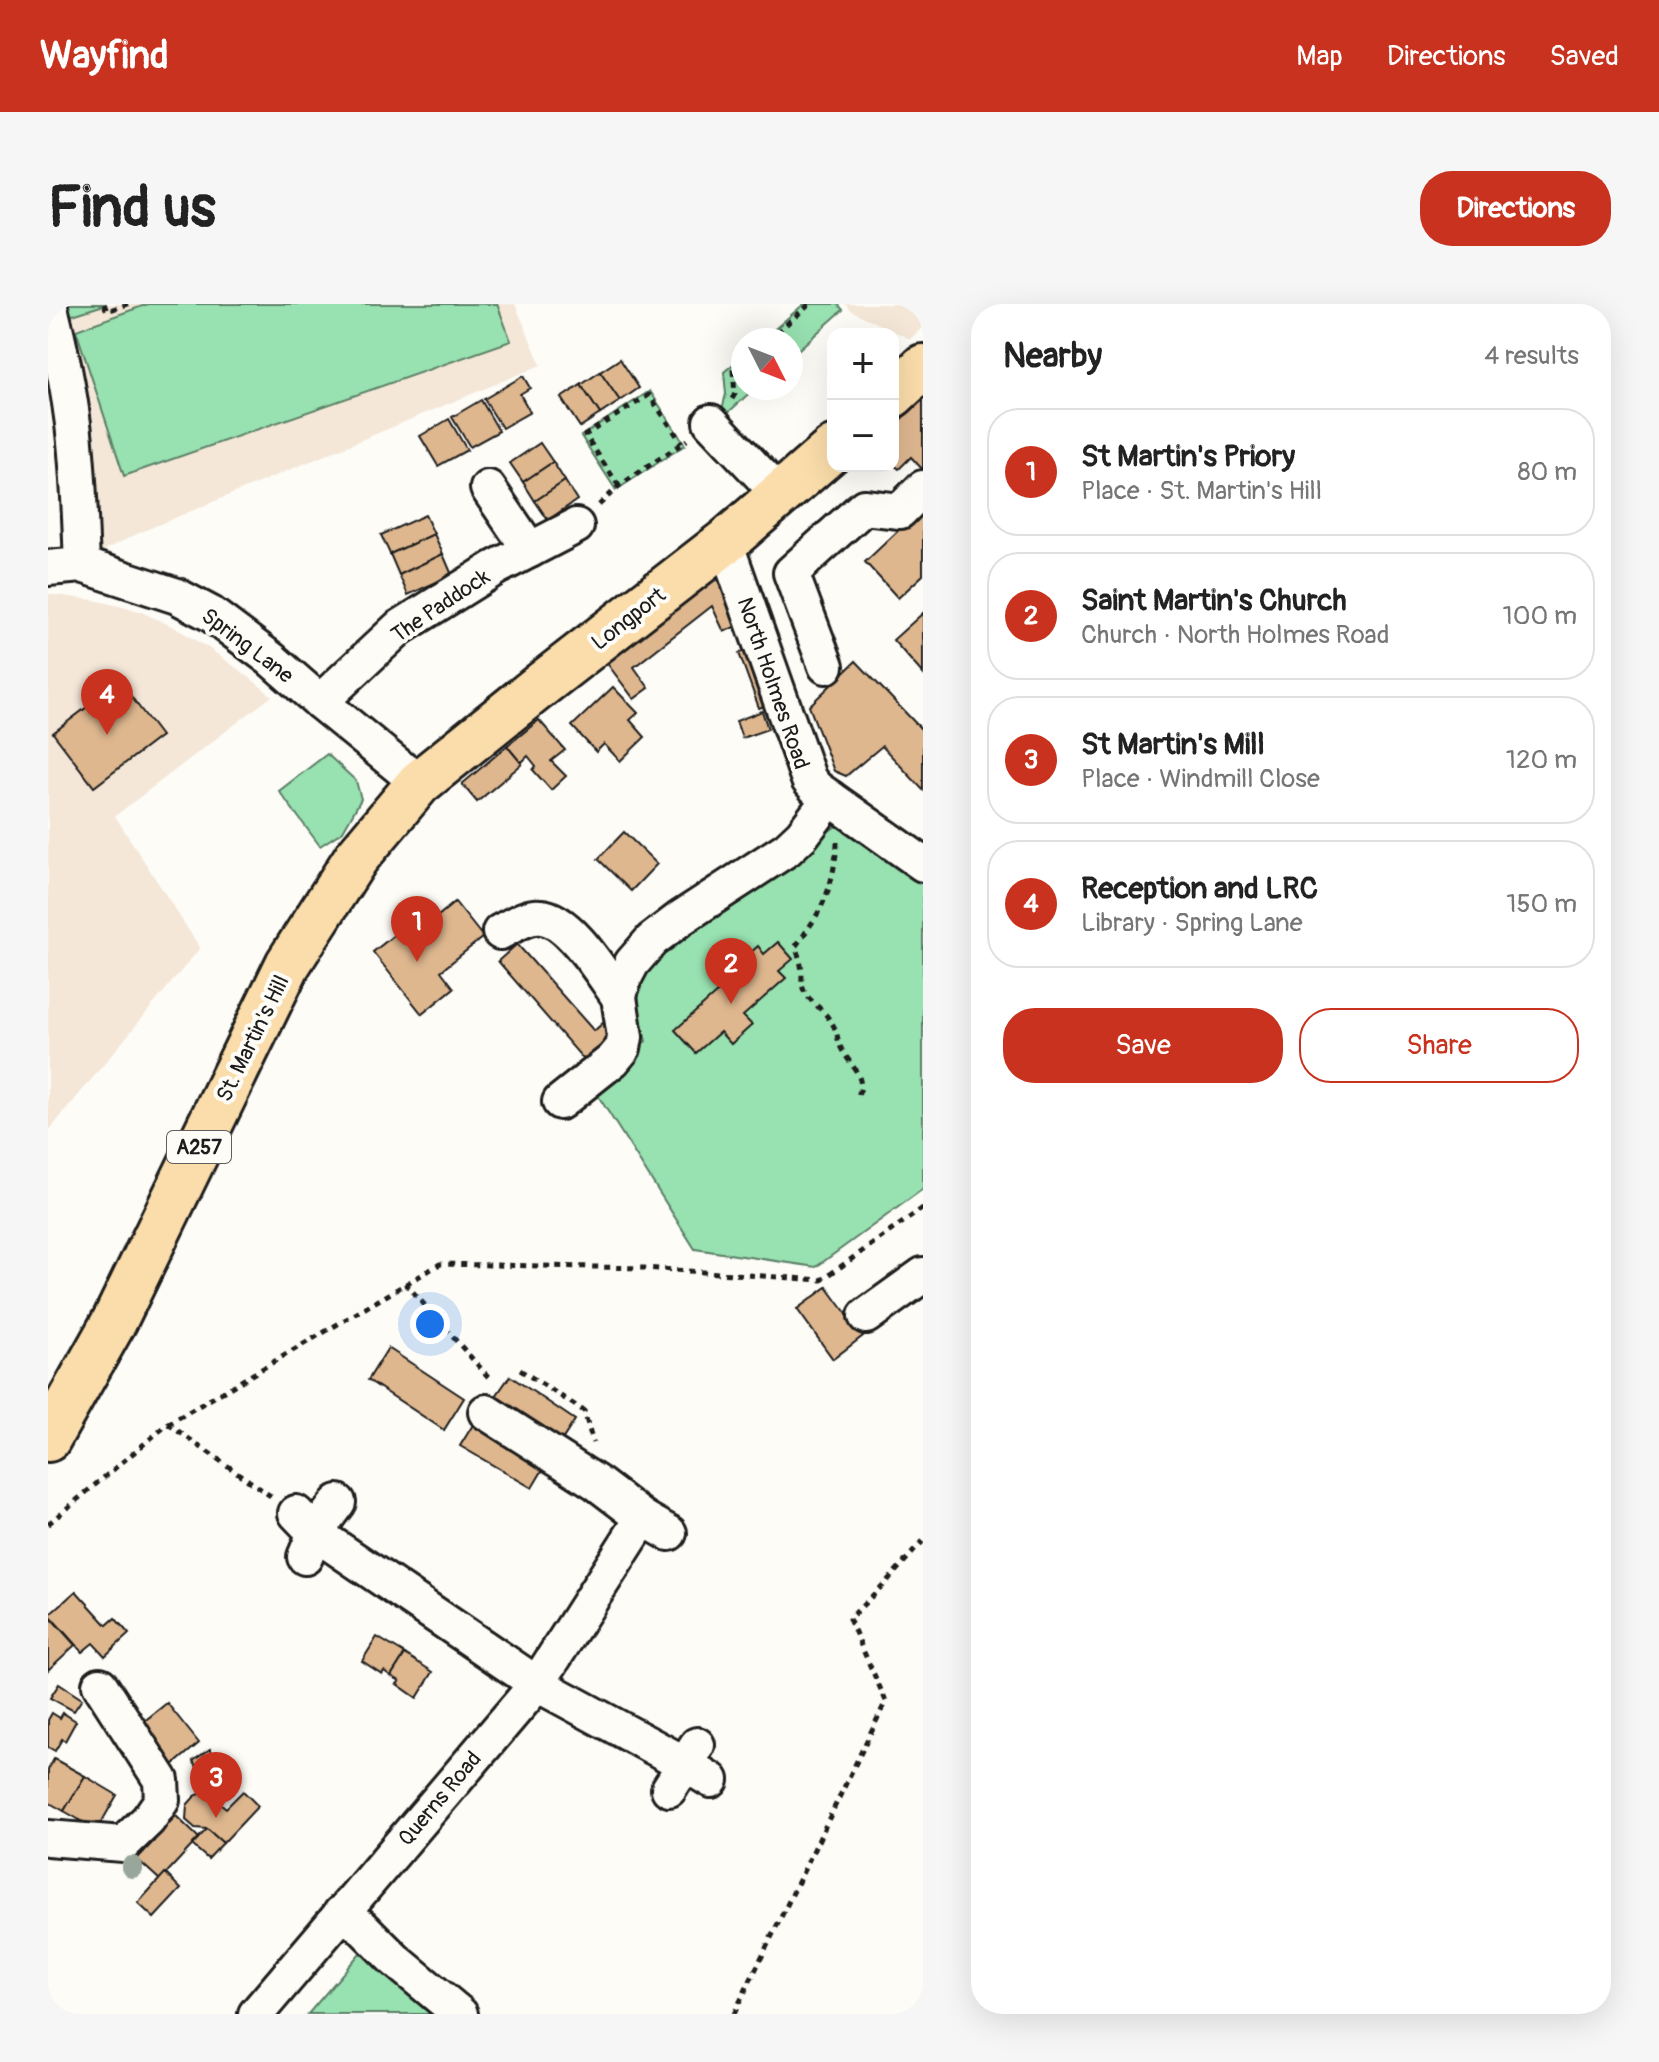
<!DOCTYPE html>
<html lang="en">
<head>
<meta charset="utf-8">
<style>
  :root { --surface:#fff; --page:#f6f6f6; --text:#222; --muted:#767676; --line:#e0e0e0; --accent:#c8321e }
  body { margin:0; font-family:Pangolin,sans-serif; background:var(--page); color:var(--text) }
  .controls { position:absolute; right:24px; top:24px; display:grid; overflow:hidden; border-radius:16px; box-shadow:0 8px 32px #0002 }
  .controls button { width:72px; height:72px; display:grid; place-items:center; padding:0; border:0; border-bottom:2px solid var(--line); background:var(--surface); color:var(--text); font:40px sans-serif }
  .compass { position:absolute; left:683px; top:24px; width:72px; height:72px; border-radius:50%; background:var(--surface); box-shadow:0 8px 32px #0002; rotate:132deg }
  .you { position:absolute; left:382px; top:1020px; width:28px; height:28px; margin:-20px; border:6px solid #fff; border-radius:50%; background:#1a73e8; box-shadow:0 0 0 12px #1a73e833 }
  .badge { display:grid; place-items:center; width:52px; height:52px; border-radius:50%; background:var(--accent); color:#fff; font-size:26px; font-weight:700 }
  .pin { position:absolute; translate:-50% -66px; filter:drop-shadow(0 2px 4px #0008) }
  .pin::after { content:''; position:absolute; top:42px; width:28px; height:24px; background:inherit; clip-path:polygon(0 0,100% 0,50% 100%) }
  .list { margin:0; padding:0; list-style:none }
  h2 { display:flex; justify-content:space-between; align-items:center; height:104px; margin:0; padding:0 32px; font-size:34px }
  h2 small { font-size:26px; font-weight:400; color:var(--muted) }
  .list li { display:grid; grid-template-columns:52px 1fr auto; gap:24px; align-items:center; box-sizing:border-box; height:128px; margin:0 16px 16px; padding:0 16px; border:2px solid var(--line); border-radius:32px }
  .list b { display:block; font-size:30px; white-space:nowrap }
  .list p { margin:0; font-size:26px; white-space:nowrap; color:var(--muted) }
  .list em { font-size:26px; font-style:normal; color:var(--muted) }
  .actions { display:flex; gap:16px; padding:24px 32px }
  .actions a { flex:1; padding:18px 0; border:2px solid var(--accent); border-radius:32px; text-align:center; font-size:28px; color:var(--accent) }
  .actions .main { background:var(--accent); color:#fff }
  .map { position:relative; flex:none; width:875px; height:1710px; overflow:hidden; border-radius:32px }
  header { display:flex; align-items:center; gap:48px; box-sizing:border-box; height:112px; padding:0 40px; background:var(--accent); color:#fff }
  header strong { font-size:38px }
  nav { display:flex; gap:44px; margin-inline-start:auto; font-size:28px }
  .intro { display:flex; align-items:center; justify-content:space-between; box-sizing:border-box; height:192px; padding:0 48px }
  h1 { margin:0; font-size:56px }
  .button { padding:20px 36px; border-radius:32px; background:var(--accent); color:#fff; font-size:28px; font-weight:700 }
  main { display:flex; gap:48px; padding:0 48px }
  aside { flex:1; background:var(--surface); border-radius:32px; box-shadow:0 8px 32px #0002 }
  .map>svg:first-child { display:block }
  .built { fill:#f4e7d8 }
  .green { fill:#98e1b0; stroke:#5a7e66; stroke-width:2 }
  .building { fill:#deb78f; stroke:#1c1c1c; stroke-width:2 }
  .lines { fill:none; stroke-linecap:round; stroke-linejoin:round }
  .minor-casing { stroke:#1c1c1c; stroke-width:40 }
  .major-casing { stroke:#1c1c1c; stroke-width:50 }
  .path { stroke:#1c1c1c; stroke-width:5; stroke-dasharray:6 6; stroke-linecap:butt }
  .minor { stroke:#fdfcf7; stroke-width:34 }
  .major { stroke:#fbddab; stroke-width:44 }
  .tree { fill:#99a79b }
  .labels { text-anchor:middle; stroke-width:8; stroke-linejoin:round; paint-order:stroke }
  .shield { fill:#fdfcf7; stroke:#605f5e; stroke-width:2 }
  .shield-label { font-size:20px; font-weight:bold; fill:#1c1c1c }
  .street-label { font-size:22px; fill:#1c1c1c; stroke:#fdfcf7 }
</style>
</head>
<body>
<header>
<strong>Wayfind</strong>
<nav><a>Map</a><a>Directions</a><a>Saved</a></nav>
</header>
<div class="intro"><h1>Find us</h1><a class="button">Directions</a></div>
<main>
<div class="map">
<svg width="875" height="1710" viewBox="0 0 875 1710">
  <rect width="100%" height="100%" fill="#fdfcf7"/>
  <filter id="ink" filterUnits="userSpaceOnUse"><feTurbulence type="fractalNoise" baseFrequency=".0125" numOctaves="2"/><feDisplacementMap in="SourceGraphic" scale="16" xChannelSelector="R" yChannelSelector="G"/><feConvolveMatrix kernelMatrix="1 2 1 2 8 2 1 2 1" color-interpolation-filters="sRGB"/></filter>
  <g filter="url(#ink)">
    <g class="built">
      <path d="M5,0H467L493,61L93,228L51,249L47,167Z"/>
      <path d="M797,0H875V23L862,35L804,7Z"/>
      <path d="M0,290L46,296L91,307L126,323L162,345L201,373L224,392L67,512L152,644L0,828Z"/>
    </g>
    <g class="green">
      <path d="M5,0H59L9,16Z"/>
      <path d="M100,0H449L463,37L76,172L28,26Z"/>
      <path d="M756,0H790L795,6L743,52V36H714Z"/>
      <path d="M695,52V84H707L671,117L678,90L676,68Z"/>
      <path d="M602,87L637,141L568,186L533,132Z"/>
      <path d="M279,450L308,477L313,495L295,527L272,542L231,487Z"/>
      <path d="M802,518L875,579V885L768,963L647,945L542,779L598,737C592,712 585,689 597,665C606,648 634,633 650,622C684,600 721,579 753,554C769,542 780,520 802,518Z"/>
      <path d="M318,1642L390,1710H260Z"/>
    </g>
    <g class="building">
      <path d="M572,55L591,84L572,97L552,68Z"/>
      <path d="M552,68L572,97L552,110L533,81Z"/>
      <path d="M475,72L482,84L472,90L482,108L454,124L436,95Z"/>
      <path d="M533,81L552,110L532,123L513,94Z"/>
      <path d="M875,94V166L863,153L851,165L845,160V141L848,138L845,136V123Z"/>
      <path d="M433,96L451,127L422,143L404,113Z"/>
      <path d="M401,115L419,146L390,162L372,132Z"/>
      <path d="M492,139L505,158L475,178L462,159Z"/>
      <path d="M505,158L517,177L487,197L475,178Z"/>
      <path d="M517,177L529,196L500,216L487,197Z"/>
      <path d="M875,203V271L850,294L817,258Z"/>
      <path d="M377,211L386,230L342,250L333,231Z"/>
      <path d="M386,230L395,250L351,271L342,250Z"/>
      <path d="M395,250L404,271L360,291L351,271Z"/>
      <path d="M680,263L701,316L676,328L664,302L586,363L601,384L586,395L558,358Z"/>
      <path d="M875,309V370L845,336Z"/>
      <path d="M712,342L732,396L711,404L691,349Z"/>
      <path d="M808,357L875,427V486L834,442L798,472L786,467L761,402Z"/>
      <path d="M72,378L113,432L46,483L5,429Z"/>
      <path d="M565,383L590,409L582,416L597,433L572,457L556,440L548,448L524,422Z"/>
      <path d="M714,407L720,425L694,434L688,417Z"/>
      <path d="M491,416L517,446L503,457L518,472L503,486L485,466L488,462L480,452L473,459L459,442Z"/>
      <path d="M459,442L474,460L429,498L414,480Z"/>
      <path d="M576,528L609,560L583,587L550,555Z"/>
      <path d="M407,598L435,633L393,667L406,684L374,710L325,648L382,602L390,612Z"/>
      <path d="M730,638L745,655L731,667L738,674L695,712L704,721L683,740L672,728L648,749L627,726L670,688L665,682L710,642L716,650Z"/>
      <path d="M469,640L546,727L556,718L575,739L543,764L450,657Z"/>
      <path d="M779,983L815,1032L785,1055L749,1005Z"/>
      <path d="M340,1044L416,1094L396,1126L320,1076Z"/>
      <path d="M462,1072L527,1116L514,1136L448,1092Z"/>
      <path d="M426,1119L497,1162L484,1184L412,1142Z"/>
      <path d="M28,1287L59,1321L67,1314L81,1330L57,1352L45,1339L34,1348L1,1311Z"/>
      <path d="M3,1314L27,1341L0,1366V1316Z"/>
      <path d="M329,1333L357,1350L343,1372L336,1367L334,1370L314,1357Z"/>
      <path d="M357,1350L385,1368L369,1394L349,1380L352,1377L343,1372Z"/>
      <path d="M11,1380L34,1395L26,1407L2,1394Z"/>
      <path d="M119,1399L151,1439L125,1461L94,1419Z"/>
      <path d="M4,1409L12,1414L15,1409L28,1417L17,1437L14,1435L7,1447L0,1443V1416Z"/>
      <path d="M162,1445L170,1458L154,1470L145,1457Z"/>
      <path d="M6,1455L37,1472L16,1507L0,1498V1466Z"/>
      <path d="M37,1472L69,1491L49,1526L16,1507Z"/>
      <path d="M195,1487L210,1502L175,1539L159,1525L147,1524L138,1516L139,1501L147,1492L154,1489L165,1493L178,1504Z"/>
      <path d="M114,1510L122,1518L128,1512L151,1534L112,1576L89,1555L106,1537L103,1534Z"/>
      <path d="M159,1525L175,1539L160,1555L144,1541Z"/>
      <path d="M117,1569L133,1585L106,1614L90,1599Z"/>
    </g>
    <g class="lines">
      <defs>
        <g id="minor">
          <path d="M1,0C11,39 20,80 25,120C31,167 32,214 34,261"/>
          <path d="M663,118L733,192"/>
          <path d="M440,184L482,246"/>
          <path d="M677,238L761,476L768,484L875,560"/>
          <path d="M0,264L34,261L129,292L163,310L223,355L272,398L371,479"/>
          <path d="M778,362L743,269L816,203L852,207L875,184"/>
          <path d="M272,398L351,324L447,264L528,222"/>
          <path d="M452,628C464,622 479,611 493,613C522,615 555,671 571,693"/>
          <path d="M512,798L565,756L575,744L577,733L571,693L575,676L584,659L604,636L633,614L739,545L754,531L782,494"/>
          <path d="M818,1012L875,971"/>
          <path d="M438,1108L549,1179L595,1214L621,1229"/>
          <path d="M248,1209L267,1229L489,1380L637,1460L663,1476"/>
          <path d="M257,1253L267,1229L290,1198"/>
          <path d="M621,1485L649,1441"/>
          <path d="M0,1534L75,1540L100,1516L114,1496L113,1476L52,1381"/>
          <path d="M293,1609L313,1622L346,1655L412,1710"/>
          <path d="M208,1710L489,1380L595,1214"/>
        </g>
        <g id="major">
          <path d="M845,91L875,63"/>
          <path d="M0,1135L67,1016L240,660L308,554L371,479L493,381L681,235L785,145"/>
        </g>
      </defs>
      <use href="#minor" class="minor-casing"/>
      <use href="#major" class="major-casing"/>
      <g class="path">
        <path d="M56,0L59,7L80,0"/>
        <path d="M720,36L762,0"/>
        <path d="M684,95L687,90L685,66L695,57"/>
        <path d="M571,182L537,131L601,91L634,139"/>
        <path d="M551,201L571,182L639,136"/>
        <path d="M789,538C789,547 787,555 786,563C780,597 767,616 747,643C751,651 753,659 754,668C754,674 753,680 756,687C760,696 775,705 781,715C790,726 788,732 793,744C801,760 822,776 808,794"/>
        <path d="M357,979L444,1077"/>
        <path d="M472,1066L536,1107L545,1139"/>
        <path d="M120,1120L224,1193"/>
        <path d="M0,1220L120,1120L392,960L596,964L774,976L875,904"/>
        <path d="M686,1710L838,1397L801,1315L840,1276L875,1237"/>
      </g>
      <use href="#minor" class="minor"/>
      <use href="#major" class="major"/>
    </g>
    <circle class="tree" cx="84" cy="1563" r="11"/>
  </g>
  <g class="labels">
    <rect class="shield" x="119" y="827" width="64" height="32" rx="6"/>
    <g class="shield-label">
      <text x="151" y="850">A257</text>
    </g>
    <g class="street-label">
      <text transform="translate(392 301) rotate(-34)" y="8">The Paddock</text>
      <text transform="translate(580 314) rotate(-38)" y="8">Longport</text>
      <text transform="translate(200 341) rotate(37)" y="8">Spring Lane</text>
      <text transform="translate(726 379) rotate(71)" y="8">North Holmes Road</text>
      <text transform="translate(204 734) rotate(-64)" y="8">St. Martin's Hill</text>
      <text transform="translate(391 1494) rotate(-50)" y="8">Querns Road</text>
    </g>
  </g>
</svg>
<div class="controls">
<button>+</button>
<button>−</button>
</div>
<svg class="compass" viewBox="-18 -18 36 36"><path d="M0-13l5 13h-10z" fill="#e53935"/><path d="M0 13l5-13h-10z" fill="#767676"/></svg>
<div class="you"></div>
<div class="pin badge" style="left:369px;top:658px">1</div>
<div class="pin badge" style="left:683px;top:700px">2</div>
<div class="pin badge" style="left:168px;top:1514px">3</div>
<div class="pin badge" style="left:59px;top:431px">4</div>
</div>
<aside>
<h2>Nearby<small>4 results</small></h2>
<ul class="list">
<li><span class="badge">1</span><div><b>St Martin's Priory</b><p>Place · St. Martin's Hill</p></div><em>80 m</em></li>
<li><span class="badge">2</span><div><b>Saint Martin's Church</b><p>Church · North Holmes Road</p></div><em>100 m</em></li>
<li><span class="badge">3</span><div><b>St Martin's Mill</b><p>Place · Windmill Close</p></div><em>120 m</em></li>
<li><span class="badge">4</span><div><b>Reception and LRC</b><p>Library · Spring Lane</p></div><em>150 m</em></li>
</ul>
<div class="actions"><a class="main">Save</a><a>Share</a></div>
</aside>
</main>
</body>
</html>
